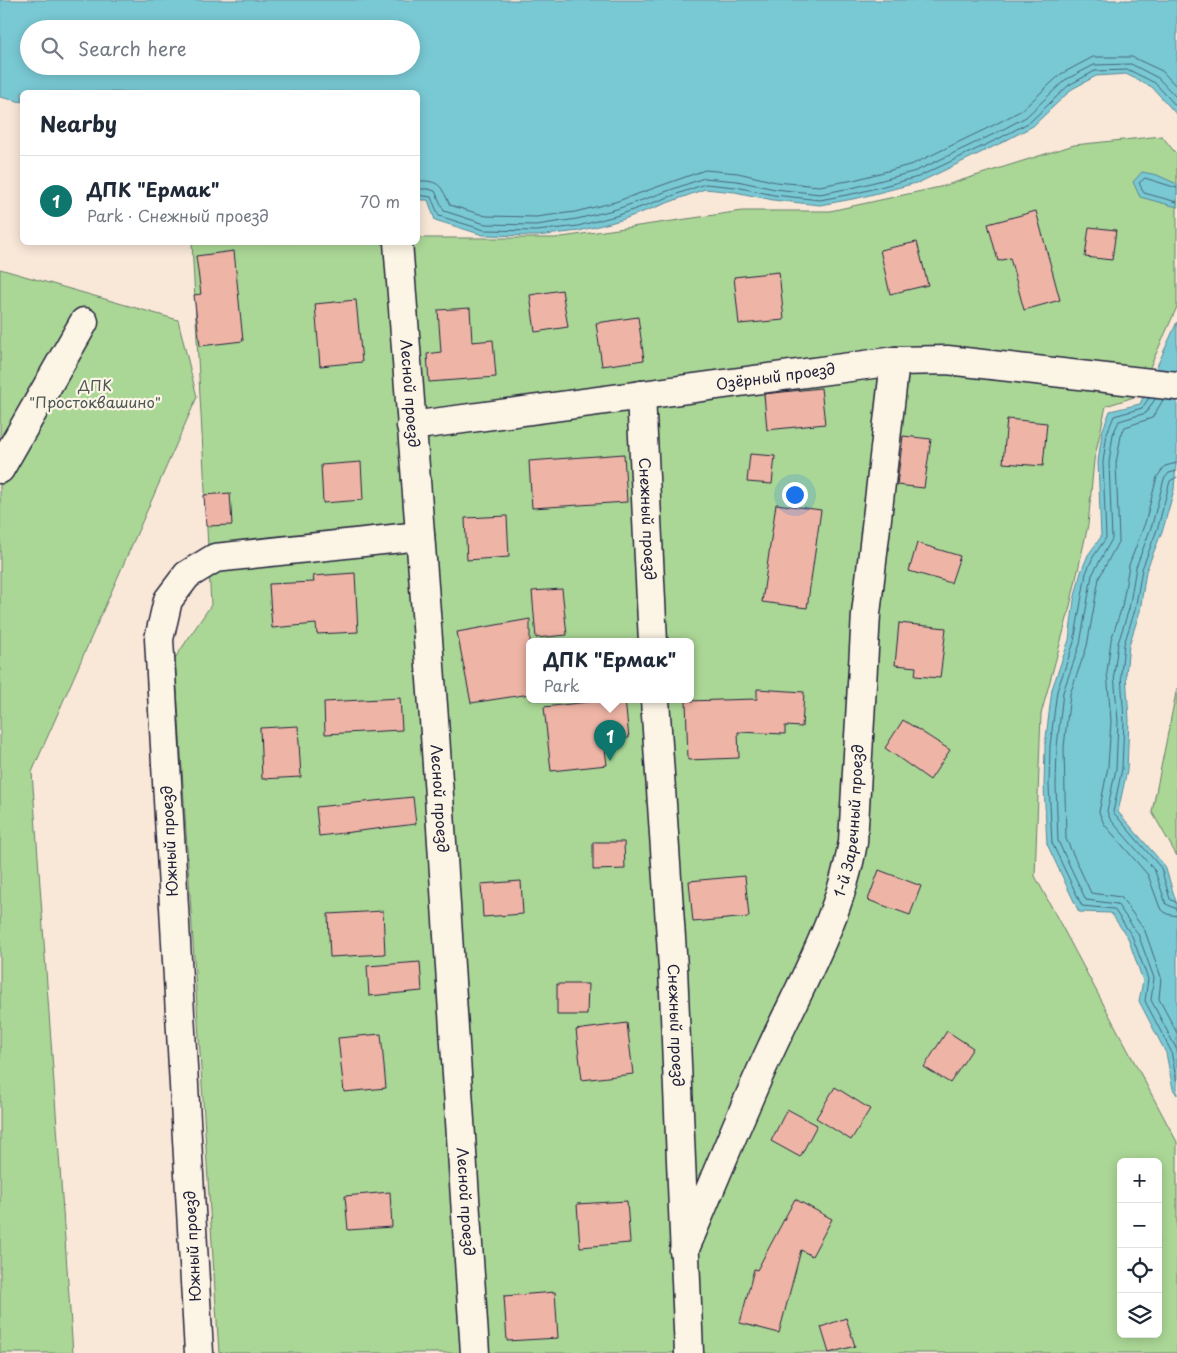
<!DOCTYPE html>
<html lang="en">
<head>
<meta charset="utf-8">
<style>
  :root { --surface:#fff; --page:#f2f2f3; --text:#1f2937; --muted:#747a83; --line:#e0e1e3; --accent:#0f766e }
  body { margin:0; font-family:"Playpen Sans",sans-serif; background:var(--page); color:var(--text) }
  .controls { position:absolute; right:15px; bottom:15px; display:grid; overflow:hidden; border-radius:8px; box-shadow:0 2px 12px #0003 }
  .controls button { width:45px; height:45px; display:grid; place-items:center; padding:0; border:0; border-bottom:1px solid var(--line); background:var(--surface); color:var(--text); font:25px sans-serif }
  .you { position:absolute; left:794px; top:494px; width:18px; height:18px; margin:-12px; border:4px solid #fff; border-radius:50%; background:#1a73e8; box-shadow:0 0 0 8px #1a73e833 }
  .badge { display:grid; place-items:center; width:32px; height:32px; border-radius:50%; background:var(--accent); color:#fff; font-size:16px; font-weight:700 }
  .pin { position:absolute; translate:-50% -41px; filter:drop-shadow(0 1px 2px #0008) }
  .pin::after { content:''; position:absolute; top:26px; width:18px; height:15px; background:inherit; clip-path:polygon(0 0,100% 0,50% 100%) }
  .popup { position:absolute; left:526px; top:638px; width:168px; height:65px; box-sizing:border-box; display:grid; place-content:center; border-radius:8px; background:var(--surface); filter:drop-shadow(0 1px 4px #0005); font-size:16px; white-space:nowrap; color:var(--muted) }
  .popup b { font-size:19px; color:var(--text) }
  .popup::after { content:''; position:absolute; left:50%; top:100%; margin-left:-10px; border:10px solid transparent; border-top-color:var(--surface) }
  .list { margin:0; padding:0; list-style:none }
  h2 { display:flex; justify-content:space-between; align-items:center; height:65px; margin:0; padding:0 20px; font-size:21px }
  h2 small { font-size:16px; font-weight:400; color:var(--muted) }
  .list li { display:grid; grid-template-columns:32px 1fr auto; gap:15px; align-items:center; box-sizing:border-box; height:90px; padding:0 20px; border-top:1px solid var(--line) }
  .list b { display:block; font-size:19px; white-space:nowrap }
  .list p { margin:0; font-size:16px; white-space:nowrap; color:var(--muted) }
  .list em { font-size:16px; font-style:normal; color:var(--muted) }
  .icon { flex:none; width:28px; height:28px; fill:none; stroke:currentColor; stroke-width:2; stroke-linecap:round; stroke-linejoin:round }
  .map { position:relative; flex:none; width:1177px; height:1353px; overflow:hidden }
  .search { position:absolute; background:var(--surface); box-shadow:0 2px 12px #0003; left:20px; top:20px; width:400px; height:55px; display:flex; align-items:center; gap:12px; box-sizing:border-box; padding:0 18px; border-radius:28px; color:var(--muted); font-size:19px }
  .panel { position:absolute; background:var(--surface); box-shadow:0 2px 12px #0003; left:20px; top:90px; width:400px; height:155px; border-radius:8px }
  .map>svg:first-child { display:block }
  .green { fill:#abd796; stroke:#667c68; fill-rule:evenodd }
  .water { fill:#79c9d4; stroke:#568697; fill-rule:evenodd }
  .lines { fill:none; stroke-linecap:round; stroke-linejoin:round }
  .shore { stroke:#456578; stroke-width:1 }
  .building { fill:#eeb5a6; stroke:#22223b }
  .minor-casing { stroke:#22223b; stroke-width:31 }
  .minor { stroke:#fcf5e5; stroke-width:28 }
  .labels { text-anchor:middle; stroke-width:4.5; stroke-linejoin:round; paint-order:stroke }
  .street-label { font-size:15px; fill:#22223b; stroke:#fcf5e5 }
  .park-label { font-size:15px; fill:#4b5856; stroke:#fcf5e5 }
</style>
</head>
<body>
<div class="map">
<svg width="1177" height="1353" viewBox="0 0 1177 1353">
  <rect width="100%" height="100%" fill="#f9e8d8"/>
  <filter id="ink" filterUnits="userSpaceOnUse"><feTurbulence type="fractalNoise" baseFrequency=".02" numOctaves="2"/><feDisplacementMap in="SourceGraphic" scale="10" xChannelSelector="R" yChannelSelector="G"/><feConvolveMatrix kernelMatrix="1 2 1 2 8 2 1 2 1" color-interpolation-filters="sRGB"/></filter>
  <g filter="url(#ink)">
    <g class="green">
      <path d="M1162,136L1177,155V307L1137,396L1106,406L1094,460L1088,525L1068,615L1041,714L1035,876L1177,1142V1353H219L175,658L211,605L192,243L418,242V238H555L742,211H830L940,187L1074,145ZM530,642H690V700H530ZM1121,1162H1158V1334H1121Z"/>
      <path d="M0,269L178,320L197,397L32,772L73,1353H0Z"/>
      <path d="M1177,688V856L1152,812Z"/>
    </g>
    <g class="water">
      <path d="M0,0H1177V115L1152,87L1126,74L1096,76L1072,89L1033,126L1001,143L920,182L858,198L820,205L773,200L735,192L705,189L621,220L579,231L537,236L483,235L435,220L428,200H418V92H22V102L0,97ZM29,29H411V66H29Z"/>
      <path d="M1142,172L1157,175L1177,184V207L1140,197L1133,182Z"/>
      <path d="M1177,322V452L1174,490L1163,529L1146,571L1140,611L1129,645L1126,674L1129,720L1127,770L1118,812L1165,866L1177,905V1095L1173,1089L1166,1053L1139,1001L1143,981L1128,938L1111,913L1079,912L1047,844L1044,786L1045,746L1052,689L1069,640L1074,600L1081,572L1088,555L1101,537L1098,462L1102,432L1110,411L1140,404Z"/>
    </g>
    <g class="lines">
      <g class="shore">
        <path d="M418,181C441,180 441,187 450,205L486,216L536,217L575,212L615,202L705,170L738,173L776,182L819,186L854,180L913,164L992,126L1022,110L1061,74L1093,57H1132L1162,71L1177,87"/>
        <path d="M1177,188L1145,178L1139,183L1144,193L1177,202"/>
        <path d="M418,189H428L435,191L444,211L485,224L536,225L577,219L617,209L704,178L737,181L775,189L820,194L856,187L916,171L996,133L1026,117L1065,80L1094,65L1131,64L1158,78L1177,98"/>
        <path d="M418,195L431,197L439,216L484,230L537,231L578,226L619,215L705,184L736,187L774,195L820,200L857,193L918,177L998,139L1030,122L1069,85L1095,71L1129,70L1155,83L1177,107"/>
        <path d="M1149,398L1142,408L1114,416L1107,433L1103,462L1106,538L1093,557L1086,573L1074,642L1057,691L1050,746L1049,786L1052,843L1082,906L1114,909L1132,936L1148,979L1145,1001L1171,1051L1177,1084"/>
        <path d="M1155,399L1146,413L1119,421L1113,434L1109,463L1112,539L1092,575L1080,644L1063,692L1057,747L1056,786L1058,841L1086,900L1117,904L1138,934L1154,978L1151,1000L1177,1050"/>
        <path d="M1163,400L1152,418L1125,427L1121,436L1116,463L1119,540L1099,578L1087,646L1070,694L1064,747L1066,839L1091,893L1121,897L1145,931L1161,977L1159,999L1177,1033"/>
        <path d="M1177,463L1165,466L1157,477L1145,523L1129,565L1122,607L1111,640L1107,672L1111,721L1108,767L1099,812L1104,824L1148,875L1160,908L1167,914L1177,916"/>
        <path d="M1177,471L1169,473L1164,479L1152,525L1136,567L1129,609L1118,643L1114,674L1118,721L1116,769L1107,811L1110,819L1155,871L1166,904L1177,909"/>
        <path d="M1177,477L1170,481L1158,527L1142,569L1135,610L1124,644L1121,674L1124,721L1122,769L1113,812L1161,868L1170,899L1177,903"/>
      </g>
    </g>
    <g class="building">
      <path d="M1036,211L1060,300L1024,310L1010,258L998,261L988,224Z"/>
      <path d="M1089,227L1116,230L1112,260L1085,257Z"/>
      <path d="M917,242L928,285L890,294L880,250Z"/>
      <path d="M234,251L243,341L200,346L194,295L201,294L196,256Z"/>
      <path d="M779,272L784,320L739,324L734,277Z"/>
      <path d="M562,290L568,327L535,332L530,295Z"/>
      <path d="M356,300L362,362L320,366L315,304Z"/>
      <path d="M470,308L472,342L493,340L496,377L429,382L427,354L441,352L438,310Z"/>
      <path d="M638,317L644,360L602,366L596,323Z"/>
      <path d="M821,388L825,424L767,430L764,394Z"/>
      <path d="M1007,419L1047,423L1043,466L1003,463Z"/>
      <path d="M903,436L931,439L924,488L897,485Z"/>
      <path d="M624,454L627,502L532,508L529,461Z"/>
      <path d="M750,454L775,456L772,484L747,482Z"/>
      <path d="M361,462L363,500L323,503L321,465Z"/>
      <path d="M230,493L232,525L206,526L204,495Z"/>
      <path d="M776,504L821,510L807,608L762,602Z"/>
      <path d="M507,516L509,557L467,560L465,518Z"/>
      <path d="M917,543L960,556L951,583L909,571Z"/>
      <path d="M355,573L358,632L317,634L316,624L272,628L269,584L314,582L313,576Z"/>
      <path d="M562,589L567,635L536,638L532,591Z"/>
      <path d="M530,619V694L471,703L457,632Z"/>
      <path d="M899,623L946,628L940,678L915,676L916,667L895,665Z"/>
      <path d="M757,689L804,692L802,727L785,726V734L738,732L739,758L688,760L686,701L757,699Z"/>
      <path d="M400,698L402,730L325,734L324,702Z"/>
      <path d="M605,700H625L629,738L604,741L607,765L551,771L544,707Z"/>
      <path d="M903,720L950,750L930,780L885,748Z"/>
      <path d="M298,726L301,777L262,779L260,728Z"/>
      <path d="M413,797L416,824L319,836L316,807Z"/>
      <path d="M593,842H624L625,869L593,870Z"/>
      <path d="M879,870L921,886L910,915L868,900Z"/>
      <path d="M745,876L749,917L693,922L689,881Z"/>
      <path d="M521,881L523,914L483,917L481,884Z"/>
      <path d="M383,911L385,954L330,957L328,914Z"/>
      <path d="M420,962L422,991L369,996L367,966Z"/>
      <path d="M557,984H588L587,1015H557Z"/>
      <path d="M627,1023L633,1074L582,1080L576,1030Z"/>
      <path d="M947,1031L973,1048L950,1083L924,1067Z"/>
      <path d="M381,1034L386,1088L344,1092L338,1038Z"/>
      <path d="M835,1087L870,1109L851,1140L816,1118Z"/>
      <path d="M787,1109L817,1125L800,1157L771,1141Z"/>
      <path d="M390,1192L392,1227L348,1230L345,1196Z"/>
      <path d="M795,1199L832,1219L812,1256L801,1250L779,1333L740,1323L754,1269L757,1270Z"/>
      <path d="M627,1201L630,1243L580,1247L577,1204Z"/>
      <path d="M555,1292L558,1338L507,1341L504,1296Z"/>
      <path d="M846,1318L855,1346L829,1353L821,1327Z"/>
    </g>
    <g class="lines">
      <defs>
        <g id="minor">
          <path id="s1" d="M398,242L434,719L475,1353"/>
          <path id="s2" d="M641,395L653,642"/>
          <path id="s3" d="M411,426L895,361L947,360L1177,386"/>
          <path d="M0,469L84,322"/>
          <path id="s4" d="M655,700L673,968L689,1353"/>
          <path id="s5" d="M684,1251C713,1183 740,1115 771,1049C802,982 841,915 853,842L866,614L895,361"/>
          <path d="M199,1353L159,639L168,600L187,575L215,558L420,536"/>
        </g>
      </defs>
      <use href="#minor" class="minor-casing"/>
      <use href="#minor" class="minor"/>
    </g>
  </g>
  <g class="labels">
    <g class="street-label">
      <text dy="5" stroke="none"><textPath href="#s3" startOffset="368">Озёрный проезд</textPath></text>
      <text dy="5" stroke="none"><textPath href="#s1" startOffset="152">Лесной проезд</textPath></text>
      <text dy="5" stroke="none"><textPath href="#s2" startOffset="124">Снежный проезд</textPath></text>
      <text dy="5" stroke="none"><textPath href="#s1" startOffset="558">Лесной проезд</textPath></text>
      <text dy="5" stroke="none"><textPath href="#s5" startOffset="464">1-й Заречный проезд</textPath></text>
      <text transform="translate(170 841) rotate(-93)" y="5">Южный проезд</text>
      <text dy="5" stroke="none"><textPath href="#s4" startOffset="326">Снежный проезд</textPath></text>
      <text dy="5" stroke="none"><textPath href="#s1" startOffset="962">Лесной проезд</textPath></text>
      <text transform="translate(193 1246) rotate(-93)" y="5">Южный проезд</text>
    </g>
    <g class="park-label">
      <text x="95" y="391">ДПК<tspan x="95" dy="17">"Простоквашино"</tspan></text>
    </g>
  </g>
</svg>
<div class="controls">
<button>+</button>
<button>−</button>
<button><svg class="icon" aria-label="locate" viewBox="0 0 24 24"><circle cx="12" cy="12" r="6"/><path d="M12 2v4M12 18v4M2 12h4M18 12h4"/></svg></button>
<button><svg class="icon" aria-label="layers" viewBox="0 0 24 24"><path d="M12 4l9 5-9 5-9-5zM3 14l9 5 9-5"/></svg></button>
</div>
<div class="you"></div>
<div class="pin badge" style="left:610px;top:761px">1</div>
<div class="popup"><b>ДПК &quot;Ермак&quot;</b>Park</div>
<div class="search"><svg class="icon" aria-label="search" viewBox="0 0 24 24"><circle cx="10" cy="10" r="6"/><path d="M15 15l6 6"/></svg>Search here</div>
<section class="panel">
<h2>Nearby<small></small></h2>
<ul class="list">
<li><span class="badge">1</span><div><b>ДПК &quot;Ермак&quot;</b><p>Park · Снежный проезд</p></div><em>70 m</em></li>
</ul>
</section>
</div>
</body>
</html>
